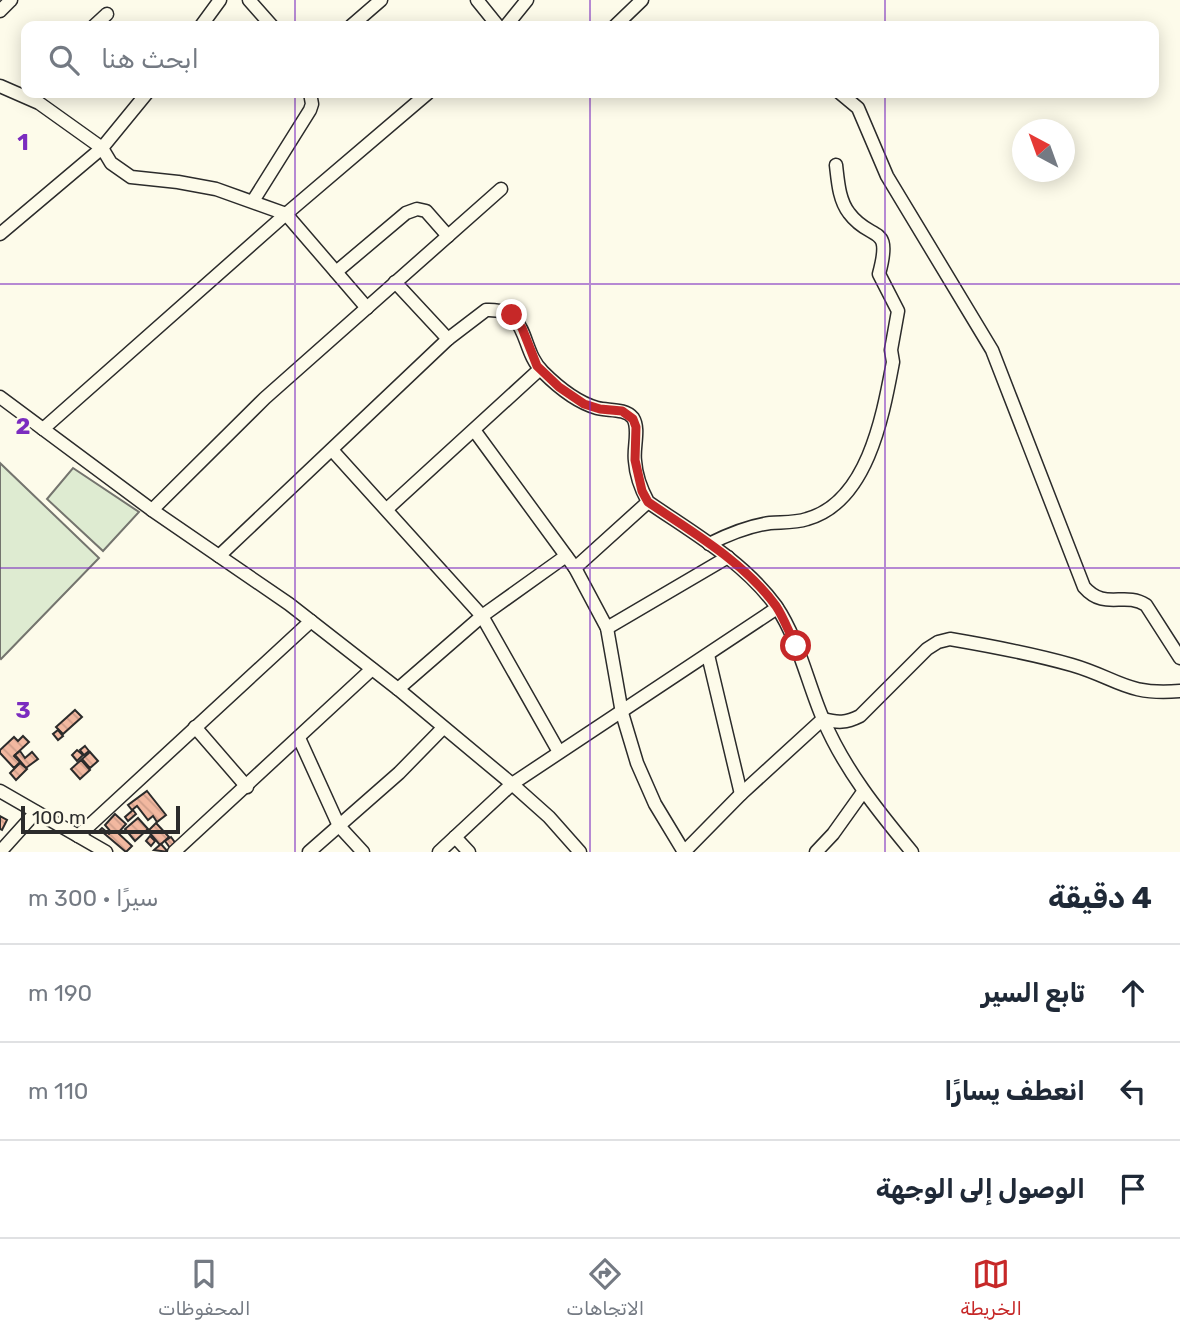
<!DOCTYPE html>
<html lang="ar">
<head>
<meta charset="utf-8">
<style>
  :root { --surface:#fff; --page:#f2f2f3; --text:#1f2937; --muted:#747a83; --line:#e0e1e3; --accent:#c62828 }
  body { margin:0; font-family:Rubik,Vazirmatn,sans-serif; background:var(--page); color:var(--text); direction:rtl }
  .compass { position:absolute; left:1012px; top:119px; width:63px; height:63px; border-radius:50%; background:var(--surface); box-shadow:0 4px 18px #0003; rotate:319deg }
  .scale { position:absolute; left:21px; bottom:18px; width:159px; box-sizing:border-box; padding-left:7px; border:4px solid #2b2b2b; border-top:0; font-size:19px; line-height:24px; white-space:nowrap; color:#2b2b2b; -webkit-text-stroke:5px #fdfbea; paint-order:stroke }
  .stop { position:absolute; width:21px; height:21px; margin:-16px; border:5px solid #c62828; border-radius:50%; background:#fff }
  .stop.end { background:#c62828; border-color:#fff; box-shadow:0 2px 7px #0008 }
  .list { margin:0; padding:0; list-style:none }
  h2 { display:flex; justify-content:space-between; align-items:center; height:91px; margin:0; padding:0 28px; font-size:30px }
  h2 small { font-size:23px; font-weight:400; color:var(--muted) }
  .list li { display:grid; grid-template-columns:46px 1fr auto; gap:21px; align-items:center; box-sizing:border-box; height:98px; padding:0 28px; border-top:2px solid var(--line) }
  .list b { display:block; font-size:26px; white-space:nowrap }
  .list em { font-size:23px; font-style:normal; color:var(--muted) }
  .icon { flex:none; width:38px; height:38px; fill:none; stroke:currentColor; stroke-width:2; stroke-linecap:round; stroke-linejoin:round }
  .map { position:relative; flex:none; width:1180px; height:852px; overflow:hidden; direction:ltr }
  .search { position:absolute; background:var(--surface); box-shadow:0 4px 18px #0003; left:21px; right:21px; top:21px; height:77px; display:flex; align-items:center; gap:18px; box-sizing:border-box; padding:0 24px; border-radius:14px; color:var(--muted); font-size:26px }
  .sheet { height:385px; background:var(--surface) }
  nav { display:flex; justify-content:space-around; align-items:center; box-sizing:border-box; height:98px; border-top:2px solid var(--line); background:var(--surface); font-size:19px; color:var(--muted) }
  nav a { display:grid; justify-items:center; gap:4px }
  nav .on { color:var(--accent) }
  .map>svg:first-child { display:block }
  .pitch { fill:#deebd1; stroke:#74746e; stroke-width:2 }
  .building { fill:url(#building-back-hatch); stroke:#2b2b2b; stroke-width:2 }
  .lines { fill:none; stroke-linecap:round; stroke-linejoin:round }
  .minor-casing { stroke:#2b2b2b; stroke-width:15 }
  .minor { stroke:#fdfbea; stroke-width:12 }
  .route { stroke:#c62828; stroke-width:9 }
  .grid { fill:none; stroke:#7b2cbf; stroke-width:2; stroke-opacity:0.55 }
  .grid-label { font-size:23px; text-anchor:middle; font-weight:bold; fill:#7b2cbf; stroke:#fdfbea; stroke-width:5; stroke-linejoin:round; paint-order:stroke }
</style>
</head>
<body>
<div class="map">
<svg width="1180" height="852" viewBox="0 0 1180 852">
  <defs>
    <pattern id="building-back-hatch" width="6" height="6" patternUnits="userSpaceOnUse" patternTransform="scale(1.75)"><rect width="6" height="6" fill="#f2b8a0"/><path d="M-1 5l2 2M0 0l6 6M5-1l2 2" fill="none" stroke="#d09e8a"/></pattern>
  </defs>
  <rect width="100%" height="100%" fill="#fdfbea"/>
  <g class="pitch">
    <path d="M0,463L99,558L1,659L0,658Z"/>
    <path d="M73,468L139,512L103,551L47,499Z"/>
  </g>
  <g class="building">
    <path d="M75,710L82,717L63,734L56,727Z"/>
    <path d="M58,730L63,736L58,740L53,734Z"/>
    <path d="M23,736L29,742L14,756L20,762L14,768L0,753V750L14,737L18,741Z"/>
    <path d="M85,746L89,751L84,755L80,750Z"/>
    <path d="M77,750L83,755L77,761L72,755Z"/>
    <path d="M20,751L25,758L32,752L38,759L26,768L15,755Z"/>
    <path d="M90,752L98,761L90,768L82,759Z"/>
    <path d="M81,760L90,770L80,779L71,769Z"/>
    <path d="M20,763L27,769L16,780L10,773Z"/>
    <path d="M147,791L166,815L157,822L153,816L148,820L137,806L132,810L128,805Z"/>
    <path d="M133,810L136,814L128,821L125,817Z"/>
    <path d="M115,814L126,824L118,833L132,846L126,852L100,830L102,828L109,834L111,832L105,825Z"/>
    <path d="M0,816L7,820L2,830L0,829Z"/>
    <path d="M138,818L148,829L135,841L125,829Z"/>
    <path d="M156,823L169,837L160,845L148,831Z"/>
    <path d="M150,836L155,841L151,846L146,841Z"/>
    <path d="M171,837L179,848L173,852L165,841Z"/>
    <path d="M161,844L168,852L154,850Z"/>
  </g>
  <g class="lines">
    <defs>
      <g id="minor">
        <path d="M249,0L272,26"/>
        <path d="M477,0L498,26"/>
        <path d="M0,11L11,0"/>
        <path d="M94,26L107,14"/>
        <path d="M201,26L220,0"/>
        <path d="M351,26L381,0"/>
        <path d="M506,26L527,0"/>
        <path d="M615,26L642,0"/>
        <path d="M0,86L39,103L102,148L147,93"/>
        <path d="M840,93L858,108L887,176L992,350L1084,587C1105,611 1124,591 1146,605L1180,658"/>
        <path d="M253,201L310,110L312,104L310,93"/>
        <path d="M0,234L102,148L111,163L131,177L178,182L216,189L286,214L367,308"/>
        <path d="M336,272L406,213L417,209L426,211L448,236"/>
        <path d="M395,282L448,339"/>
        <path d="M0,397L152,510L289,604L398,689L512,784L549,817L580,852"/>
        <path d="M43,429L286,214L428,93"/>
        <path d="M474,430L575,568L607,628L622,713L637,763L655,804L684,852"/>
        <path d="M332,450L482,616L559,752"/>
        <path d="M387,509L540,369"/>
        <path d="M152,510L265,398L501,189"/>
        <path d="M709,544C729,534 748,526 770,523C782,522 795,523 807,519C868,502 883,415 893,362L891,350L898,311L879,274C893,222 871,243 849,213C839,200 838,182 836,165"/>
        <path d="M219,556L448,339L486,310C531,308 519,349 543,372C558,387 576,402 597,408C608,411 625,408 633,418C640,429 633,448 635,461C636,476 641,489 648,502C693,533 743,561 776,606C799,640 807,682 823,719C844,769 878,811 912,852"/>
        <path d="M575,568L648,502"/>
        <path d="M607,628L728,557"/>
        <path d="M708,655L741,794"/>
        <path d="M398,689L482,616L566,556"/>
        <path d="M823,719C838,723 846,723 860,716L927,649L938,642L950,639C991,646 1033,654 1072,665C1117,678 1127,696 1180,691"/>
        <path d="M195,727L247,787"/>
        <path d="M299,738L339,826L363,852"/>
        <path d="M0,791L106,852"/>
        <path d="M78,836L311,621"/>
        <path d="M455,837L469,852"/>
        <path d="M0,852L36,812"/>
        <path d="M174,852L372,669"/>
        <path d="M309,852L399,773L443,728"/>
        <path d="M439,852L512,784L777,608"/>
        <path d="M684,852L741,794L823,719"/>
        <path d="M816,852L833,834L863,792"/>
      </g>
    </defs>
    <use href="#minor" class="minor-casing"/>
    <use href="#minor" class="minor"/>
  </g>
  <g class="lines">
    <path class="route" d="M512,315L522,328L537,366L559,387L584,404L600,409L622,411L633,419L636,427L635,460L642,491L648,502C693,533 743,561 776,606C784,618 789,633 796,646"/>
  </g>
  <path class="grid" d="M295,0V26M590,0V26M885,0V26M295,93V852M590,93V852M885,93V852M0,284H1180M0,568H1180"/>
  <g class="grid-label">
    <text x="23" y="150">1</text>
    <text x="23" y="434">2</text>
    <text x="23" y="718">3</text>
  </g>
</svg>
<svg class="compass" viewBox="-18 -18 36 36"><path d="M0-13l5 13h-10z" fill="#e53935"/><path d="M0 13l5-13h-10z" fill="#747a83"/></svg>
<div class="scale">100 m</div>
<div class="stop" style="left:796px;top:646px"></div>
<div class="stop end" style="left:512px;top:315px"></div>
<div class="search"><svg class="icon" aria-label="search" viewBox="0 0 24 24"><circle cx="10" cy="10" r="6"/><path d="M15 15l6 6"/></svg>ابحث هنا</div>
</div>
<section class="sheet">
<h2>4 دقيقة<small>سيرًا · 300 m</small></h2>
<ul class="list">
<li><svg class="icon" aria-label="ahead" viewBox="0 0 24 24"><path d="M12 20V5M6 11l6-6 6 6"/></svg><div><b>تابع السير</b></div><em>190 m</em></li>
<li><svg class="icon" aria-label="left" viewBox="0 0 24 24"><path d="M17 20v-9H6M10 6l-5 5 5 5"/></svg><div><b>انعطف يسارًا</b></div><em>110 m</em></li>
<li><svg class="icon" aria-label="arrive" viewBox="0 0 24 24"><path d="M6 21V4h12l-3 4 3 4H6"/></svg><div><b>الوصول إلى الوجهة</b></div></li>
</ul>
</section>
<nav>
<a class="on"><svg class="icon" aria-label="map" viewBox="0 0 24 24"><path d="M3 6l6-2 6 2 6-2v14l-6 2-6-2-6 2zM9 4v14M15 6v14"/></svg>الخريطة</a>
<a><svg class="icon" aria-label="directions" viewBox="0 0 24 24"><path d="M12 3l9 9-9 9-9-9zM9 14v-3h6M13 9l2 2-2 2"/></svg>الاتجاهات</a>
<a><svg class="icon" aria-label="saved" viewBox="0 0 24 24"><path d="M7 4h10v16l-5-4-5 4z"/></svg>المحفوظات</a>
</nav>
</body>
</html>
